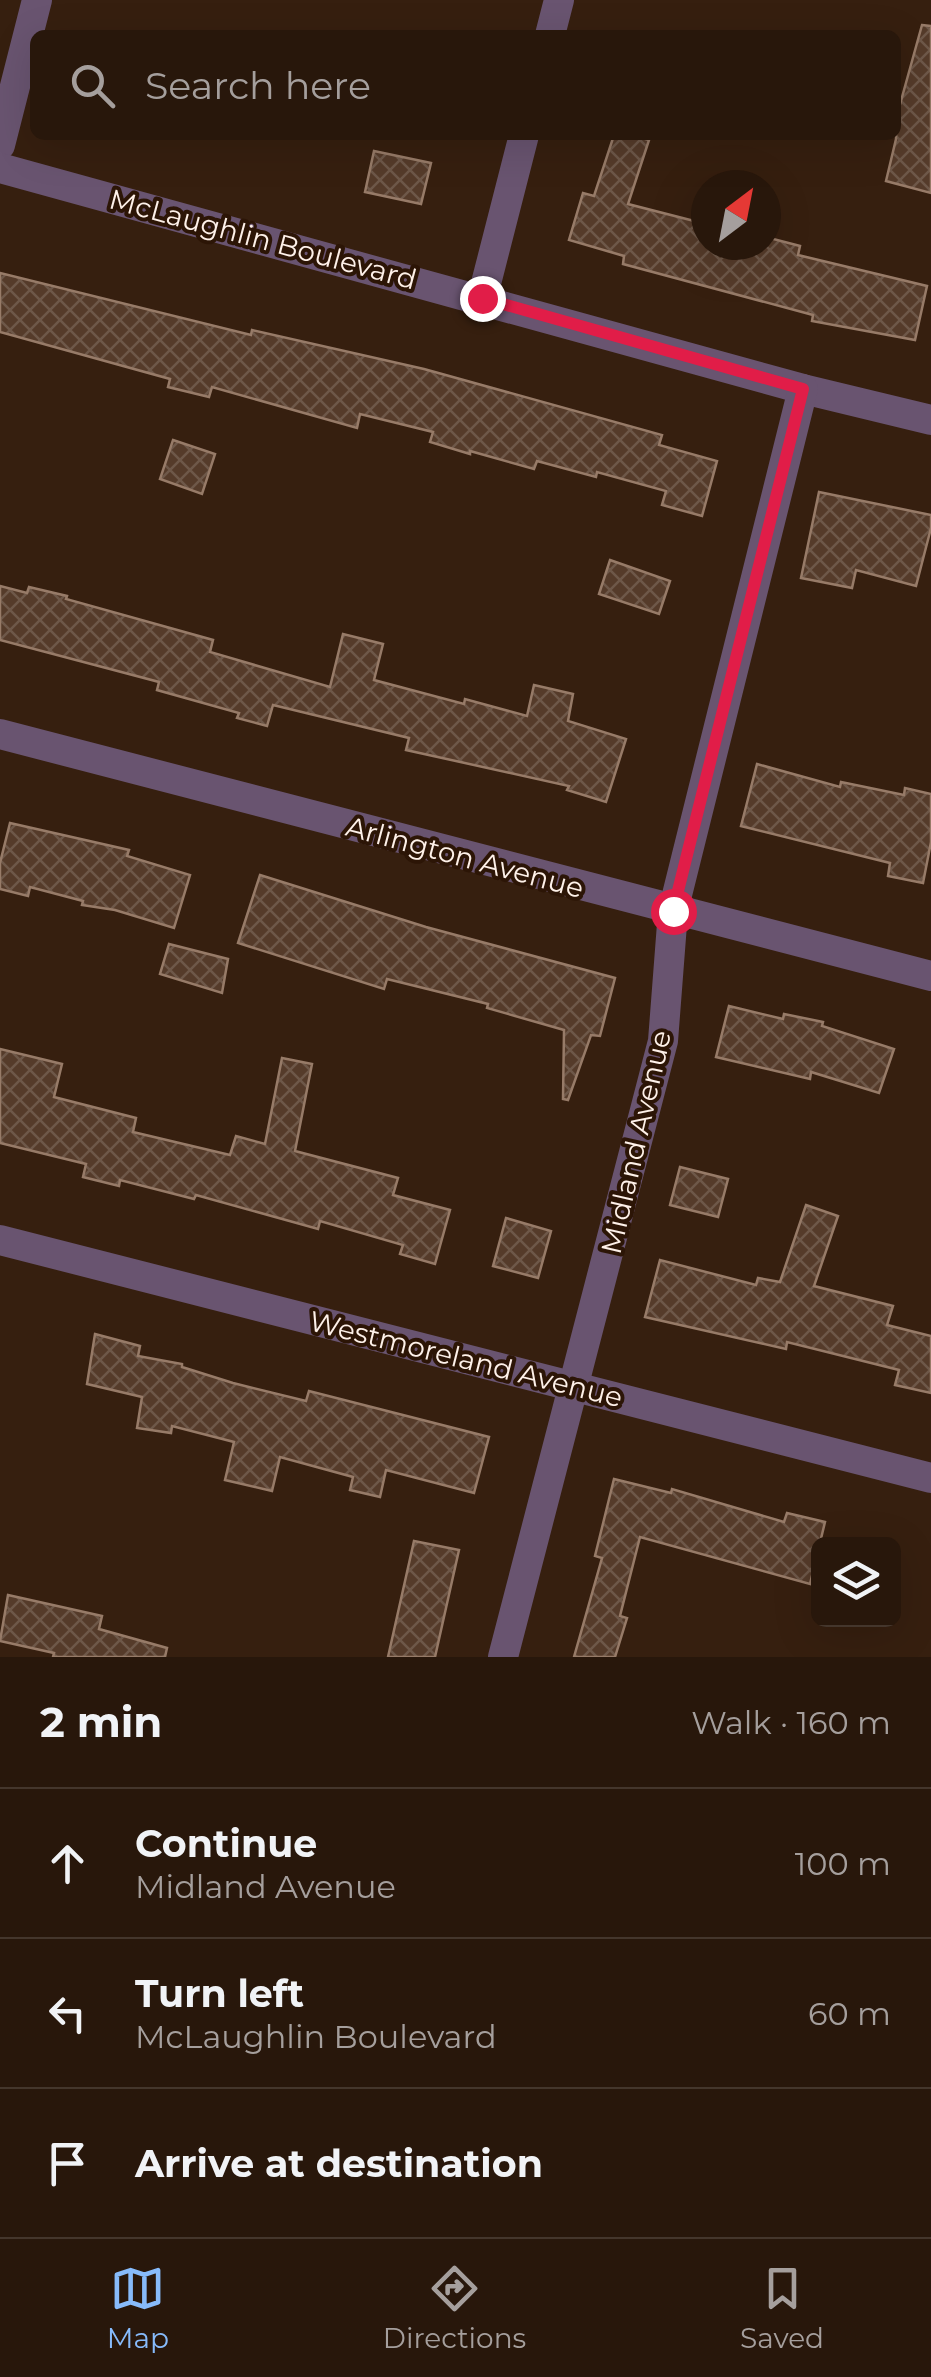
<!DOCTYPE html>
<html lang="en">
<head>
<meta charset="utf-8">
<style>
  :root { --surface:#28170b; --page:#342419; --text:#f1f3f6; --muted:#a59f9d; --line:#44362c; --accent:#87bbfb }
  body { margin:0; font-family:Montserrat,sans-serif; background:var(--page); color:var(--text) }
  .controls { position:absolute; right:30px; bottom:30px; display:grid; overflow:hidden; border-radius:15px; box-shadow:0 10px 40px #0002 }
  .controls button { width:90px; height:90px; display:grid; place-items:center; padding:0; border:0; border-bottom:2px solid var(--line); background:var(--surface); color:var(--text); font:50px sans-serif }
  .compass { position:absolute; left:691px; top:170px; width:90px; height:90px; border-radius:50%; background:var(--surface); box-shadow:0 10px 40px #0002; rotate:32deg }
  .stop { position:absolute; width:30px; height:30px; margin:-22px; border:8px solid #e11d48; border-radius:50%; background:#fff }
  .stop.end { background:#e11d48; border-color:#fff; box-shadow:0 2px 10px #0008 }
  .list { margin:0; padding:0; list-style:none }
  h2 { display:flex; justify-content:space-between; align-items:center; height:130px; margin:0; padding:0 40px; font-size:42px }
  h2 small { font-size:32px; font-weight:400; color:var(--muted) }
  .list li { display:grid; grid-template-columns:65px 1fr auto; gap:30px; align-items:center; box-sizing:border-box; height:150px; padding:0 40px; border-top:2px solid var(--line) }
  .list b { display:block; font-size:38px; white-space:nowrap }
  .list p { margin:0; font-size:32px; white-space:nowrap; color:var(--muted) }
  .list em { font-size:32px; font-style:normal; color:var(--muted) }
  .icon { flex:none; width:55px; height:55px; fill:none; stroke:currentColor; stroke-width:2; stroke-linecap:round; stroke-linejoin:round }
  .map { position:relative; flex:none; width:931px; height:1657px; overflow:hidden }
  .search { position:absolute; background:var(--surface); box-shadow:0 10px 40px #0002; left:30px; right:30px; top:30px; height:110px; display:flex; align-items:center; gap:25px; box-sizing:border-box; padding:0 35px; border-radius:15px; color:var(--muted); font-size:38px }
  .sheet { height:580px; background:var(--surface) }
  nav { display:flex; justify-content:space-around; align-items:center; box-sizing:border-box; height:140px; border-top:2px solid var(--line); background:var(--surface); font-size:28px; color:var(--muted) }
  nav a { display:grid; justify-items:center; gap:5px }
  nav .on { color:var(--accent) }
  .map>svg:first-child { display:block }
  .building { fill:url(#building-cross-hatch); stroke:#977b68; stroke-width:2.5 }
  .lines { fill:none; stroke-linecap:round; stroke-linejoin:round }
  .street { stroke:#695470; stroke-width:30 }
  .route { stroke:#e11d48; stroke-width:12 }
  .labels { text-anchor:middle; stroke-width:8; stroke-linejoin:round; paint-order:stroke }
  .street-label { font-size:28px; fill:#fef1e9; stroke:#2c1506 }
</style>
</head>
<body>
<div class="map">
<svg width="931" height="1657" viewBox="0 0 931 1657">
  <defs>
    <pattern id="building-cross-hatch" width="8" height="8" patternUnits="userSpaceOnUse" patternTransform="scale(2.5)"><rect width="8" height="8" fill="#553b2a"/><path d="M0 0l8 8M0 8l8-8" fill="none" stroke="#6e5849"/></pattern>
  </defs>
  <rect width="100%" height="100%" fill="#361f0f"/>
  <g class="building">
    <path d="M922,25L931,26V193L886,181L896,139V119Z"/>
    <path d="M614,135H631L649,140L628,204L706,224V245H766V237L800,246L798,255L927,286L915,340L812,321L813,315L623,264L624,256L569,240L583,193L594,196Z"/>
    <path d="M374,151L431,163L421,204L365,192Z"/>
    <path d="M0,273L251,335L252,330L424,369L662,435L659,445L717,461L702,516L662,505L666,491L597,472L596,477L537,461L534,469L470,451V454L430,442L433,432L360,414L357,428L212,387L209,397L168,387L170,379L0,332Z"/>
    <path d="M173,440L215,454L202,494L160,479Z"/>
    <path d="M819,492L931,515V528L916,586L856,570L852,588L801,578Z"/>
    <path d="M610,560L670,581L659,614L599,594Z"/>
    <path d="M0,586L27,593L29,587L67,596L66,599L213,640L210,652L330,687L343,634L383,644L374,680L464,704L465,699L527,716L534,685L573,694L568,721L626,739L606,802L567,790L569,786L406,750L409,738L273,705L267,726L237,718L239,713L157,690L159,682L0,640Z"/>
    <path d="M757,764L840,787L841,782L904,795L905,788L931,794V842L923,883L888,876L890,863L741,826Z"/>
    <path d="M10,823L129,850L127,856L190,875L174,928L115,910L82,905L83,901L30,887L28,896L0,889V863Z"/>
    <path d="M260,875L426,927L615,978L600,1036L591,1035L568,1100L563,1099L564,1030L487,1008L488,1004L387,979L384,989L238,943Z"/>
    <path d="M169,944L228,959L222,993L160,974Z"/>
    <path d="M729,1006L783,1019L784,1014L823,1022L822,1026L894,1049L879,1093L811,1072L810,1079L716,1057Z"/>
    <path d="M0,1049L62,1064L54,1097L136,1118L133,1132L230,1155L236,1136L265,1144L282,1058L312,1064L295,1151L398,1178L393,1195L450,1210L435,1264L400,1254L403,1245L320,1221L318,1229L196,1195L194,1199L120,1180L119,1186L83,1177L86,1164L0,1143Z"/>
    <path d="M680,1167L728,1179L718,1217L670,1205Z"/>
    <path d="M806,1205L838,1216L814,1286L893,1306L887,1325L931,1336V1393L895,1385L899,1370L787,1342L786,1349L645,1317L660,1260L756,1285L758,1278L780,1282Z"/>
    <path d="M506,1218L551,1231L538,1278L493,1266Z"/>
    <path d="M95,1334L140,1346L138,1356L182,1364V1367L233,1383L306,1401L309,1391L489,1437L474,1493L386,1470L380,1497L350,1490L353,1477L280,1457L272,1491L225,1480L234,1442L172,1426L171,1433L137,1428L142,1397L87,1384Z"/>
    <path d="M614,1479L671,1493L672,1489L784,1522L787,1513L825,1522L810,1584L640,1537L620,1616L627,1618L615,1657H574L602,1558L595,1556Z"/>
    <path d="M414,1541L459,1550L435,1657H388Z"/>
    <path d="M8,1595L102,1616L99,1629L167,1648L165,1657H53L54,1653L0,1641Z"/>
  </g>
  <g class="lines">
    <g class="street">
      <path d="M550,35L559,0"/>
      <path d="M0,145L37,0"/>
      <path d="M0,168L803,389L931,420"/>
      <path d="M482,299L524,135"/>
      <path d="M0,734L931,976"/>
      <path d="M0,1240L931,1478"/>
      <path d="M503,1657L663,1041L673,911L803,389"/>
    </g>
  </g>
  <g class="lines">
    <path class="route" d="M482,298L803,389L673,911"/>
  </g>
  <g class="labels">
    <g class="street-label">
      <text transform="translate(263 239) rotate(15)" y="10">McLaughlin Boulevard</text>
      <text transform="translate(465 857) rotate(15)" y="10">Arlington Avenue</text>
      <text transform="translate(636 1142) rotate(-77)" y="10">Midland Avenue</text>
      <text transform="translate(466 1359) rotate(14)" y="10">Westmoreland Avenue</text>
    </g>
  </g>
</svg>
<div class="controls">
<button><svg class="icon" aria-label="layers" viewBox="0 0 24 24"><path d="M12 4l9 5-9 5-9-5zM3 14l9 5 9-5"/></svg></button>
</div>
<svg class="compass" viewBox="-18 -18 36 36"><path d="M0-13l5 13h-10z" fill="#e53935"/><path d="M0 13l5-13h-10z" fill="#a59f9d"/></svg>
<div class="stop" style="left:673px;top:911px"></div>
<div class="stop end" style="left:482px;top:298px"></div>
<div class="search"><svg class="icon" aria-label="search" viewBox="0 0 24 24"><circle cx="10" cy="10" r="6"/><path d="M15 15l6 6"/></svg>Search here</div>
</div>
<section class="sheet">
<h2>2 min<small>Walk · 160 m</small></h2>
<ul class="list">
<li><svg class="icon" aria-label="ahead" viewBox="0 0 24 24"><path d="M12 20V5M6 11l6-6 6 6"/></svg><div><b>Continue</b><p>Midland Avenue</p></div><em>100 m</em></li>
<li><svg class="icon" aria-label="left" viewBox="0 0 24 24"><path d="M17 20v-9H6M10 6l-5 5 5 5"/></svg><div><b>Turn left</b><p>McLaughlin Boulevard</p></div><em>60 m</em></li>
<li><svg class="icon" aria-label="arrive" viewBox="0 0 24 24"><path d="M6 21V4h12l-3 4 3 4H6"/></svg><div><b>Arrive at destination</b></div></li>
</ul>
</section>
<nav>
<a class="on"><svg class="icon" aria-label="map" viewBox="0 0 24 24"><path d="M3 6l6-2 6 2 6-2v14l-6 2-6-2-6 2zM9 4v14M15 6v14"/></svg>Map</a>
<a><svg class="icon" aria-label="directions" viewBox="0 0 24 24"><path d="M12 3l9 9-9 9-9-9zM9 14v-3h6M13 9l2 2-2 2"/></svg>Directions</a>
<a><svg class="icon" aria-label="saved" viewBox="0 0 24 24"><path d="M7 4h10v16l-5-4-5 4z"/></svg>Saved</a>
</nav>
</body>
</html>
